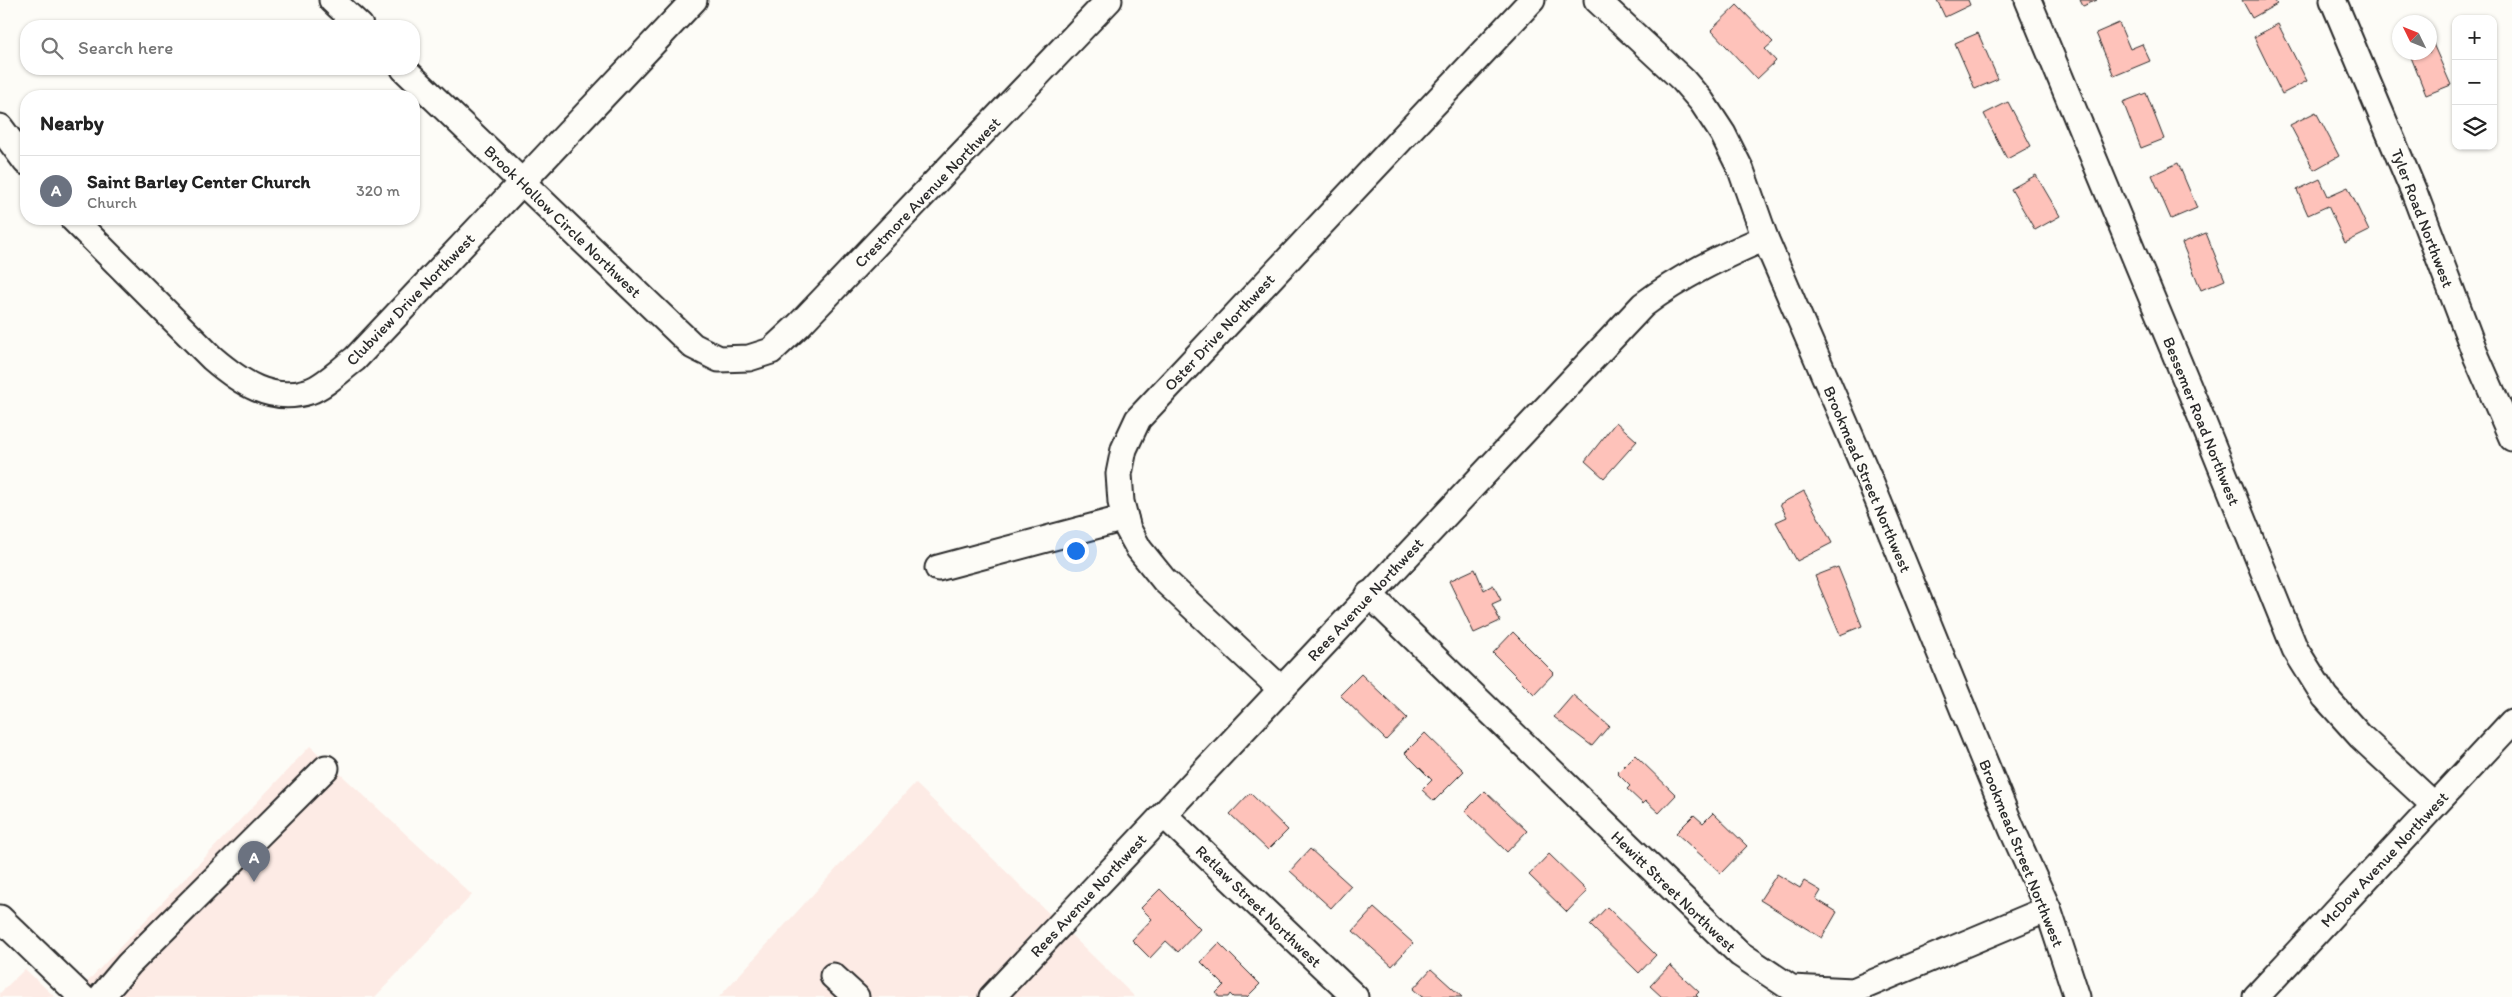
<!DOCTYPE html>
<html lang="en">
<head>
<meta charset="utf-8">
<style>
  :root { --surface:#fff; --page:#f2f2f2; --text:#222; --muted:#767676; --line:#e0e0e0; --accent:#c8321e }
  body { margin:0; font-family:Itim,sans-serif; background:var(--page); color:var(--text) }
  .controls { position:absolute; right:15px; top:15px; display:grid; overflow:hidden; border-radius:10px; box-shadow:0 1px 4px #0004 }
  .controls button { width:45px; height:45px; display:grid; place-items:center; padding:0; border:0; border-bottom:1px solid var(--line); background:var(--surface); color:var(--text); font:25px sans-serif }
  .compass { position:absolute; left:2392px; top:15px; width:45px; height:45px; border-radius:50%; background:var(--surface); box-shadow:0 1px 4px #0004; rotate:313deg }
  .you { position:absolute; left:1075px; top:550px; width:18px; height:18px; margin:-12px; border:4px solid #fff; border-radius:50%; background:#1a73e8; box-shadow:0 0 0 8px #1a73e833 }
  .badge { display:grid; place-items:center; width:32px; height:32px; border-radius:50%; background:var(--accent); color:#fff; font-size:16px; font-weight:700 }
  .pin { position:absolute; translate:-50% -41px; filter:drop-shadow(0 1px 2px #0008) }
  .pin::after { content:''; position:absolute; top:26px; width:18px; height:15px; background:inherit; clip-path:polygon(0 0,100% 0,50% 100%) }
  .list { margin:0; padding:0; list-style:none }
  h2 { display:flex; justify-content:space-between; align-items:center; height:65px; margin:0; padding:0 20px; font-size:21px }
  h2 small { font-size:16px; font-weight:400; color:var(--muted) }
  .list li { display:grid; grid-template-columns:32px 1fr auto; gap:15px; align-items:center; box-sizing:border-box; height:70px; padding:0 20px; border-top:1px solid var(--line) }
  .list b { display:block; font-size:19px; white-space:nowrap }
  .list p { margin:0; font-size:16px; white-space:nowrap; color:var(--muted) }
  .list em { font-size:16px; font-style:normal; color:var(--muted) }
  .icon { flex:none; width:28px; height:28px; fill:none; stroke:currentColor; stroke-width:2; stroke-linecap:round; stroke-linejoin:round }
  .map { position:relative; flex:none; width:2512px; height:997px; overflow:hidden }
  .search { position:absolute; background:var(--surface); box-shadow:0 1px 4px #0004; left:20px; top:20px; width:400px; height:55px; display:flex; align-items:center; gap:12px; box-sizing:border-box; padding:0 18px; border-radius:20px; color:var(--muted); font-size:19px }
  .panel { position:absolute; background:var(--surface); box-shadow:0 1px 4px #0004; left:20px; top:90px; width:400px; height:135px; border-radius:20px }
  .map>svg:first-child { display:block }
  .built { fill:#fdebe5 }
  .building { fill:#fec2ba; stroke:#2b2b2b }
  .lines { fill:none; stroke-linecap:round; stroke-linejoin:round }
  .minor-casing { stroke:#2b2b2b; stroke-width:29 }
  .minor { stroke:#fdfcf7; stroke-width:25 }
  .labels { text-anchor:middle; stroke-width:5; stroke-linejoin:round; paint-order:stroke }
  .street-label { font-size:16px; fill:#2b2b2b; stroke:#fdfcf7 }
</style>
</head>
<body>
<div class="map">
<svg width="2512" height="997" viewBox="0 0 2512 997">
  <rect width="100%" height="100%" fill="#fdfcf7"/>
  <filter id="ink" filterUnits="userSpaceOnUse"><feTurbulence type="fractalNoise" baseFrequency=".02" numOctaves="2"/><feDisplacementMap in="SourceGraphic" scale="10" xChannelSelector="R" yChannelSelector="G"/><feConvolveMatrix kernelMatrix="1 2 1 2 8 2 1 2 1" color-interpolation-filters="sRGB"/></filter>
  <g filter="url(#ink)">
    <g class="built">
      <path d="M310,746L472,895L375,997H73Z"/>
      <path d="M915,783L1135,997H719Z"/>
      <path d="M25,969L55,997H0V993Z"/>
    </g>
    <g class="building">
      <path d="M1937,0H1968L1970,5L1945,17Z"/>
      <path d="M2080,0H2097L2083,6Z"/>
      <path d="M2242,0H2274L2277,4L2252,18Z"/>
      <path d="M1737,5L1773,42L1765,49L1776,61L1757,79L1711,30Z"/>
      <path d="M2119,23L2130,49L2142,44L2150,61L2114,76L2096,33Z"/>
      <path d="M2278,24L2307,81L2282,94L2254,37Z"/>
      <path d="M1978,33L1998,79L1975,89L1955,43Z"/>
      <path d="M2430,37L2451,85L2426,95L2409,52H2430Z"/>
      <path d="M2146,93L2164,139L2141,148L2123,102Z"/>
      <path d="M2008,102L2031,146L2007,159L1984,114Z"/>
      <path d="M2316,112L2339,156L2314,170L2290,125Z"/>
      <path d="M2178,163L2197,208L2171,219L2152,175Z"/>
      <path d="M2036,175L2060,216L2035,230L2011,189Z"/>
      <path d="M2320,179L2328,196L2348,187L2369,231L2345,243L2328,206L2308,215L2297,190Z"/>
      <path d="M2206,233L2225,280L2201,290L2182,243Z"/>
      <path d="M1616,422L1637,441L1604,478L1585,461Z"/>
      <path d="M1804,491L1832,543L1797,561L1776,522L1787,517L1780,504Z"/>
      <path d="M1838,567L1862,626L1840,635L1815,576Z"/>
      <path d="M1475,569L1484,590L1493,585L1501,600L1492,604L1500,621L1474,633L1449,581Z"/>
      <path d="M1513,632L1554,673L1534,694L1493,653Z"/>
      <path d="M1361,674L1407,718L1386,740L1340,695Z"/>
      <path d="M1573,695L1609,726L1592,746L1554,717Z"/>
      <path d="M1425,733L1464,771L1434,801L1422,790L1432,780L1405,753Z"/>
      <path d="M1635,755L1676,795L1659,813L1646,801L1643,804L1627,789L1630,786L1617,773Z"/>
      <path d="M1485,791L1527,831L1507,852L1465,811Z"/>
      <path d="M1250,793L1288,830L1268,850L1230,814Z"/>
      <path d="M1713,813L1747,846L1721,873L1676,833L1694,815L1703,823Z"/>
      <path d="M1310,849L1351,886L1331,908L1290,871Z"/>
      <path d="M1549,854L1587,891L1567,912L1529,875Z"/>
      <path d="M1777,874L1800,888L1804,881L1821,891L1816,899L1837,912L1822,938L1760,900Z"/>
      <path d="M1160,889L1200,929L1178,952L1166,941L1150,958L1132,940L1152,919L1141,908Z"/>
      <path d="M1607,907L1656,955L1639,973L1590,925Z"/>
      <path d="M1374,908L1413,943L1392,966L1353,931Z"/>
      <path d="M1219,943L1260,984L1247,997H1233L1230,994L1228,997H1219L1216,993L1224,985L1201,962Z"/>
      <path d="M1670,965L1699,992L1696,995L1698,997H1662L1650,986Z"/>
      <path d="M1431,969L1462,997H1422L1413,989Z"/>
    </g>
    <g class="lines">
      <defs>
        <g id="minor">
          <path d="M332,0L360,26"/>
          <path d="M1597,0L1683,80L1702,102L1723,134L1741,170L1765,238L1870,481L2012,829L2048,909L2077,997"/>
          <path d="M2028,0L2188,385L2295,649L2325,697L2361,737L2434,805"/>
          <path d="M2333,0L2414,192L2477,358L2512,438"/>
          <path d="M404,69L693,346L719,359L749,358L771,351L799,325L1109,0"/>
          <path d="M0,127L26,162"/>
          <path d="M73,219L212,358C240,382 271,404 310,391C326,385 341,369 355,359L694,0"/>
          <path d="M938,568L1125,518"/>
          <path d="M1369,594L1740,954L1791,988L1853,991L2048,909"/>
          <path d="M1281,689L1164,580L1139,549L1128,529L1121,502L1119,474L1124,449L1138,419L1532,0"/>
          <path d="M1164,815L1355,997"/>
          <path d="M0,918L82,997"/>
          <path d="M833,976L856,997"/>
          <path d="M101,997L129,964L326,768"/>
          <path d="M992,997L1643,305C1681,276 1721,257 1765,238"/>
          <path d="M2256,997L2512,722"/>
        </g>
      </defs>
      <use href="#minor" class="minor-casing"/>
      <use href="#minor" class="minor"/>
    </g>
  </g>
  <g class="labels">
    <g class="street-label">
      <text transform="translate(927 192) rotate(-46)" y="6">Crestmore Avenue Northwest</text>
      <text transform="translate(2423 218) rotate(69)" y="6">Tyler Road Northwest</text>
      <text transform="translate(563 221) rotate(44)" y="6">Brook Hollow Circle Northwest</text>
      <text transform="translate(410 299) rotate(-46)" y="6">Clubview Drive Northwest</text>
      <text transform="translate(1219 332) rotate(-47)" y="6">Oster Drive Northwest</text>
      <text transform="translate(2202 421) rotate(68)" y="6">Bessemer Road Northwest</text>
      <text transform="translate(1868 479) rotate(67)" y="6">Brookmead Street Northwest</text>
      <text transform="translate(1365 599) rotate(-47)" y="6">Rees Avenue Northwest</text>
      <text transform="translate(2022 853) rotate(68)" y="6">Brookmead Street Northwest</text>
      <text transform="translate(2384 859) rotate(-47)" y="6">McDow Avenue Northwest</text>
      <text transform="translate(1674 891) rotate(44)" y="6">Hewitt Street Northwest</text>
      <text transform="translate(1088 895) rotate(-47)" y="6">Rees Avenue Northwest</text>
      <text transform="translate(1259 906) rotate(44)" y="6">Retlaw Street Northwest</text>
    </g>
  </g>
</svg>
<div class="controls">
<button>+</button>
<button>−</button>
<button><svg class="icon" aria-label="layers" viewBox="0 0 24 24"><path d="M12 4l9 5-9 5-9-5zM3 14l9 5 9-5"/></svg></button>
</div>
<svg class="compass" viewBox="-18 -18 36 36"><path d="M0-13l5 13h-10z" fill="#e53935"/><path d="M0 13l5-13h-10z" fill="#767676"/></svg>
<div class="you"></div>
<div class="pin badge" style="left:254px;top:882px;background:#6b7280">A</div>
<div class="search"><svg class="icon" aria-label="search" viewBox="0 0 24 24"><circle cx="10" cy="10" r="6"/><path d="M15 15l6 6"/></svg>Search here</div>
<section class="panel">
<h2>Nearby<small></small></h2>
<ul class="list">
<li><span class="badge" style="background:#6b7280">A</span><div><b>Saint Barley Center Church</b><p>Church</p></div><em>320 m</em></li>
</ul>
</section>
</div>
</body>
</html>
